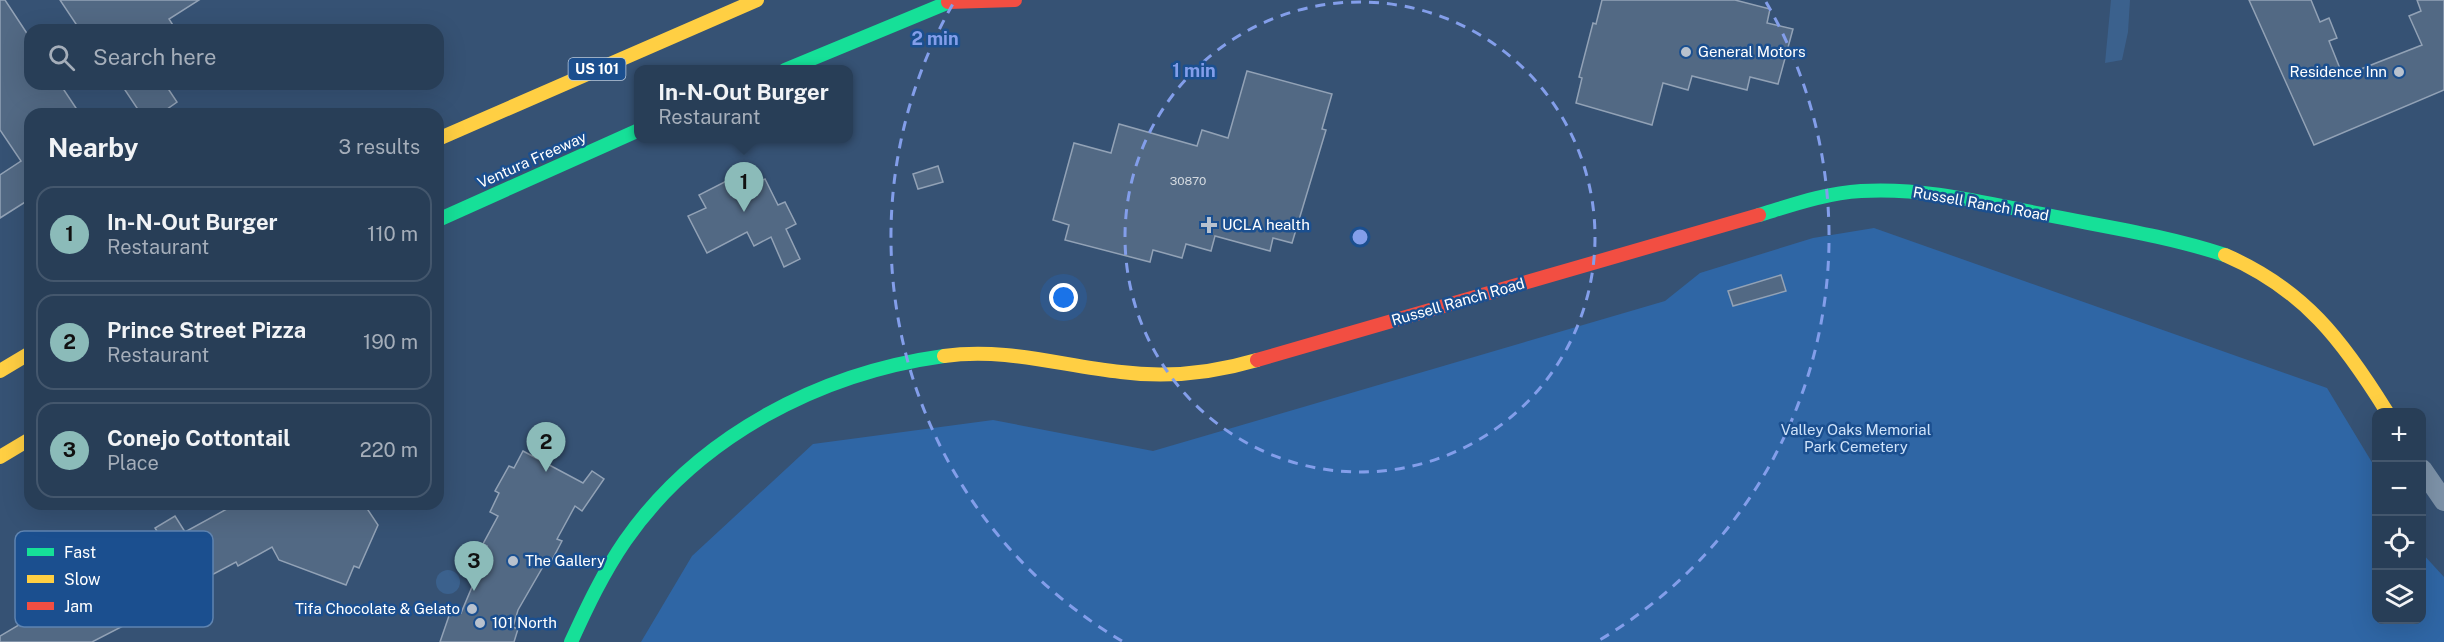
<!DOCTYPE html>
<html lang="en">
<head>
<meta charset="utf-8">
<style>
  :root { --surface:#283e57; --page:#344961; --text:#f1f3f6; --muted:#a5aeba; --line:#44576d; --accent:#8bbbb9 }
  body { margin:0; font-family:"Public Sans",sans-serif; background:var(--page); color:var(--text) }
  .controls { position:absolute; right:18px; bottom:18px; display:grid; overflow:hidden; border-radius:12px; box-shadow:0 6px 24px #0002 }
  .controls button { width:54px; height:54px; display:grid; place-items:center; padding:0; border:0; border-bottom:2px solid var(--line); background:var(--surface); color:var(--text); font:30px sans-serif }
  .you { position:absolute; left:1064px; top:298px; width:21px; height:21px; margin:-15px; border:4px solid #fff; border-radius:50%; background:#1a73e8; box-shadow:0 0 0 9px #1a73e833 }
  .badge { display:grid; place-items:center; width:39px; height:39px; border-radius:50%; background:var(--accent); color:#111; font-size:20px; font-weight:700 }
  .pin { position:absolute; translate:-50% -50px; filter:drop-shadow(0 2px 3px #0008) }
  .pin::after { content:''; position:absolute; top:32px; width:21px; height:18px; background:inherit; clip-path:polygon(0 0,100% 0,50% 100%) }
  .popup { position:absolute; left:634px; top:65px; width:219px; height:78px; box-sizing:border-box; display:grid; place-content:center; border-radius:12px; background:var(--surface); filter:drop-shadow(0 2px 4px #0005); font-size:20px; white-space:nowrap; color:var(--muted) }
  .popup b { font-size:22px; color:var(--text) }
  .popup::after { content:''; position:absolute; left:50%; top:100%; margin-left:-12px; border:12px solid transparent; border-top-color:var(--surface) }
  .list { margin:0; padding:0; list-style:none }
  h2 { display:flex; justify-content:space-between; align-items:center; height:78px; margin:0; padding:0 24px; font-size:26px }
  h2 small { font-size:20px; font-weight:400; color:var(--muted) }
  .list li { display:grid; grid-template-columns:39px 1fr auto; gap:18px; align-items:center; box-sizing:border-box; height:96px; margin:0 12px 12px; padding:0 12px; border:2px solid var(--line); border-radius:18px }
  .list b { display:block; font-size:22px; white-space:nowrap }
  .list p { margin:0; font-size:20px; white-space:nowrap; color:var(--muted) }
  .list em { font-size:20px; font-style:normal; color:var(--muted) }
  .icon { flex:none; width:33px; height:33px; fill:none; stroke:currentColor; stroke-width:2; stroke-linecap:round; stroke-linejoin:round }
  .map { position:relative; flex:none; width:2444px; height:642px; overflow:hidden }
  .search { position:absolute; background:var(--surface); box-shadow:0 6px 24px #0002; left:24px; top:24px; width:420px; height:66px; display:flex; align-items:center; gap:15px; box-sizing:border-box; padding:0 21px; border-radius:18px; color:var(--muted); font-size:22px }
  .panel { position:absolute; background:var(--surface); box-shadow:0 6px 24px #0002; left:24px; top:108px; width:420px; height:402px; border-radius:18px }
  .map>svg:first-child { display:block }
  .green { fill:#2f66a5 }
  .water { fill:#3b618d }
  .building { fill:#526984; stroke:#92a2b6; stroke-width:1.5 }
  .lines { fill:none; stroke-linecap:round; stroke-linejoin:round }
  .street { stroke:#7d92a8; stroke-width:20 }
  .fast { stroke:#16e098; stroke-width:14 }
  .slow { stroke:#ffcf43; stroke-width:14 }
  .jam { stroke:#f24e42; stroke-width:14 }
  .ring { fill:none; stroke:#839eea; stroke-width:3; stroke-dasharray:10 8 }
  .poi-dot { fill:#b9c2ce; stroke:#1b4f8f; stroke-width:2 }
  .labels { text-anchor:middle; stroke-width:5; stroke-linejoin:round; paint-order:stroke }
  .number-label { font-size:12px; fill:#d4dae0 }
  .shield { fill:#1b4f8f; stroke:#bbcadd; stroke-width:1.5 }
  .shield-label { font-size:14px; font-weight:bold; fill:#fff }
  .poi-label { font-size:15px; fill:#fff; stroke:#1b4f8f; text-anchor:start }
  .street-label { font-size:15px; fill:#fff; stroke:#1b4f8f }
  .park-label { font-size:15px; fill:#cfe3fa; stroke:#1b4f8f }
  .key { fill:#1b4f8f; stroke:#5f84b1; stroke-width:1.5 }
  .key-label { font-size:16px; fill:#fff }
  .centre { fill:#839eea; stroke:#1b4f8f; stroke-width:3 }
  .ring-label { font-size:18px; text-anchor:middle; font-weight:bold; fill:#839eea; stroke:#1b4f8f; stroke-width:5; stroke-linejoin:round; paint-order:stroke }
</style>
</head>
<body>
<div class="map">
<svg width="2444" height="642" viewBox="0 0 2444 642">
  <rect width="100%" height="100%" fill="#365274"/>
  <path class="green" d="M1874,228L2327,388L2376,469V620H2422V553L2444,577V642H641L692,556L813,444L993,420L1153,451L1665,301L1700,273L1813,238Z"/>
  <g class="water">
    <path d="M2111,0H2130L2128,32L2122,60L2105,63Z"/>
    <circle cx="448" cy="582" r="12"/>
  </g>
  <g class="building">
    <path d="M0,0H5L30,38V84H60L80,114H30V199L0,218V175L21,161L0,130Z"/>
    <path d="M60,0H199L169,19L176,30H80Z"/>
    <path d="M1602,0H1735L1770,9L1767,23L1793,29L1778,84L1750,77L1747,90L1692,76L1688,90L1663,83L1652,125L1576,103L1582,78L1579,77L1593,23L1596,24Z"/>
    <path d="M2249,0H2311L2320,22L2329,18L2337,38L2329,41L2343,76L2422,45L2409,16L2421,11L2417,0H2444V90L2314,145Z"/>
    <path d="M1247,71L1332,94L1322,129L1326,130L1292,243L1273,238L1270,251L1215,236L1211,251L1186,244L1182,258L1153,250L1150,262L1065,240L1069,225L1053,220L1074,143L1111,153L1119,124L1197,146L1202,130L1228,138Z"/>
    <path d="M121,84H165L177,102L160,114H141Z"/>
    <path d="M938,166L943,182L918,189L913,174Z"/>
    <path d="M748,170L755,184L765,179L778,205L785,202L796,224L786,229L800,259L784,267L771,237L754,246L747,232L707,253L688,216L706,208L699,195Z"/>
    <path d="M1781,275L1786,291L1733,306L1728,291Z"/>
    <path d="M523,451L583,483L592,471L604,479L582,511L575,506L557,539L562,541L552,560L548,558L518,610L513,627L518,629L514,642H440L451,610L461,613L477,575L473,573L487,546L483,544L498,516L490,512L499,493L495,491L509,466L514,468Z"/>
    <path d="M236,504H364L378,525L359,568L354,566L346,585L279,560L272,547L238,566L236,562L172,596L175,601L161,608L158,601L128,614L131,622L92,642H0V636L24,622L23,619L95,583L94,579L111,571L113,575L166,546L155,528L175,516L185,532Z"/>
  </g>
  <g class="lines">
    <path class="street" d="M2422,469L2444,501"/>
    <g class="fast">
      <path d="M785,70L954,0"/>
      <path d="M1759,215C1792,205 1826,193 1861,191C1924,187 1985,203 2047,215C2107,227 2167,236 2225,255"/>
      <path d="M438,220L639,130"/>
      <path d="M571,642C587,607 603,573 625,541C698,436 820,373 944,356"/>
    </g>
    <g class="slow">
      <path d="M438,139L757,0"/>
      <path d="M2225,255C2304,289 2343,341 2387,412"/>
      <path d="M944,356C1005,347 1062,366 1121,372C1167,378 1213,373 1257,360"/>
      <path d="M0,371L30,353"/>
      <path d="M0,457L30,439"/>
    </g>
    <g class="jam">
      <path d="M948,2L1015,0"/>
      <path d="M1257,360L1759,215"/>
    </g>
  </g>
  <g class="ring">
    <circle cx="1360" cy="237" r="235"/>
    <path d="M1122 641A469 469 0 0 1 954 2M1766 2A469 469 0 0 1 1598 641"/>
  </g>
  <g class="poi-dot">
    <circle cx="1686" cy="52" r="6"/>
    <circle cx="2399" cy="72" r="6"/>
    <path d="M1206 216h6v6h6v6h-6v6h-6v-6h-6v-6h6z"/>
    <circle cx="513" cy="561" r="6"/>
    <circle cx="472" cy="609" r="6"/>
    <circle cx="480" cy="623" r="6"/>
  </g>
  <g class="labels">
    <g class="number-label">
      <text x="1188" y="185">30870</text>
    </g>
    <rect class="shield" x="568.5" y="58" width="57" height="22" rx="4.5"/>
    <g class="shield-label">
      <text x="597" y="74">US 101</text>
    </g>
    <g class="poi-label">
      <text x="1698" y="57">General Motors</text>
      <text x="2387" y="77" text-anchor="end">Residence Inn</text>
      <text x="1222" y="230">UCLA health</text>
      <text x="525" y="566">The Gallery</text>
      <text x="460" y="614" text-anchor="end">Tifa Chocolate &amp; Gelato</text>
      <text x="492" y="628">101 North</text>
    </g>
    <g class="street-label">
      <text transform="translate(532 160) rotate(-24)" y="5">Ventura Freeway</text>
      <text transform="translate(1981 204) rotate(10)" y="5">Russell Ranch Road</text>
      <text transform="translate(1458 302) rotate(-16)" y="5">Russell Ranch Road</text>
    </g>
    <g class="park-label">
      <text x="1856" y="435">Valley Oaks Memorial<tspan x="1856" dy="17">Park Cemetery</tspan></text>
    </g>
  </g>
  <rect x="15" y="531" width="198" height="96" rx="9" class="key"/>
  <rect x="27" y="548" width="27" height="8" fill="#16e098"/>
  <rect x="27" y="575" width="27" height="8" fill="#ffcf43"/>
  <rect x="27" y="602" width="27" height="8" fill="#f24e42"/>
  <g class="key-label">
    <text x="64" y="558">Fast</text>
    <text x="64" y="585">Slow</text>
    <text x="64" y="612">Jam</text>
  </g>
  <circle cx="1360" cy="237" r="9" class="centre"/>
  <g class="ring-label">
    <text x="935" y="45">2 min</text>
    <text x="1194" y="77">1 min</text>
  </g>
</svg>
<div class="controls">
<button>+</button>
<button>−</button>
<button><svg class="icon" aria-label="locate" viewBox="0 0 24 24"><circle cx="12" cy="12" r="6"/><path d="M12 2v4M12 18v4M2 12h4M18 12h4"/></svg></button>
<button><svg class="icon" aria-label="layers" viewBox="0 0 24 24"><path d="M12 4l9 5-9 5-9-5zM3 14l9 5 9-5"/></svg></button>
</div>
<div class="you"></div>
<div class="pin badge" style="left:744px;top:212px">1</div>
<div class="popup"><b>In-N-Out Burger</b>Restaurant</div>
<div class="pin badge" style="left:546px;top:472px">2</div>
<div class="pin badge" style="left:474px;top:591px">3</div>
<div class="search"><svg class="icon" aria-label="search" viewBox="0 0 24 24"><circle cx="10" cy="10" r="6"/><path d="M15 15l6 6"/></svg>Search here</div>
<section class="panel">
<h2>Nearby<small>3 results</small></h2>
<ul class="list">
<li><span class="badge">1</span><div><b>In-N-Out Burger</b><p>Restaurant</p></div><em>110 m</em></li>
<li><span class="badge">2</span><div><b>Prince Street Pizza</b><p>Restaurant</p></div><em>190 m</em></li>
<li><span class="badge">3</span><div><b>Conejo Cottontail</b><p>Place</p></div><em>220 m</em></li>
</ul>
</section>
</div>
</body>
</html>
